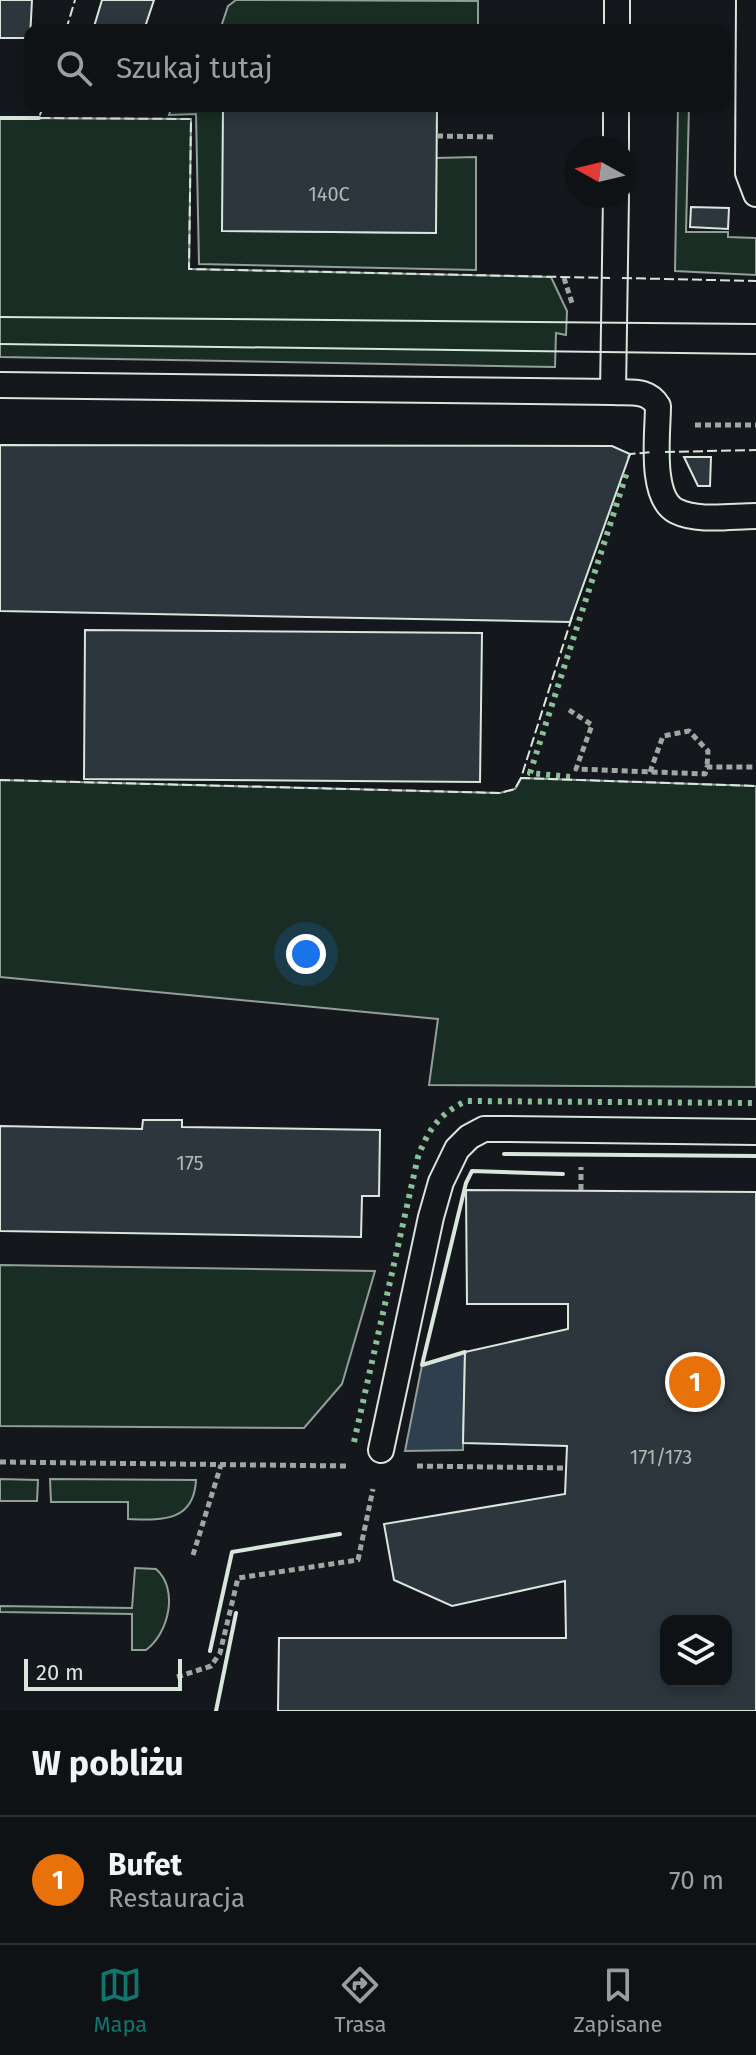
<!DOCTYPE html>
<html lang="pl">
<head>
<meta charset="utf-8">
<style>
  :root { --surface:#0f1215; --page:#181b1e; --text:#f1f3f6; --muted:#9b9ea0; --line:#2f3234; --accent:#0f766e }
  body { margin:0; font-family:"Fira Sans",sans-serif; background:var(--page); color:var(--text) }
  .controls { position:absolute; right:24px; bottom:24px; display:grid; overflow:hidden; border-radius:16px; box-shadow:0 4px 12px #0003 }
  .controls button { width:72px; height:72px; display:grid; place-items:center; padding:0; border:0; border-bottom:2px solid var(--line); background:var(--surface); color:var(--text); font:40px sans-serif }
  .compass { position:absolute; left:564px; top:136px; width:72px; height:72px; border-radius:50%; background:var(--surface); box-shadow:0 4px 12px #0003; rotate:278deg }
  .scale { position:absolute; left:24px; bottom:20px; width:158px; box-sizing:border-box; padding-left:8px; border:4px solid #d8e6dc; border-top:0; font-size:22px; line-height:28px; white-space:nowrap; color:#d8e6dc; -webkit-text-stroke:6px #14181c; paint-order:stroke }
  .you { position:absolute; left:306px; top:954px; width:28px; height:28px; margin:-20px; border:6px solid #fff; border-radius:50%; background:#1a73e8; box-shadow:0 0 0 12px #1a73e833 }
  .badge { display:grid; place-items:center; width:52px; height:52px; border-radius:50%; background:var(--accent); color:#fff; font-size:26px; font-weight:700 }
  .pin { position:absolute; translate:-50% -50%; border:4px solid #fff; box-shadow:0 2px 8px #0006 }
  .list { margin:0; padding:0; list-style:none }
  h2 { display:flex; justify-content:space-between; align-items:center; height:104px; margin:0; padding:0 32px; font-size:34px }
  h2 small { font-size:26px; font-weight:400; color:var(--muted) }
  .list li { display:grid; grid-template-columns:52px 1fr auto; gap:24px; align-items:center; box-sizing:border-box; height:128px; padding:0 32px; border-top:2px solid var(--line) }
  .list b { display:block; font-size:30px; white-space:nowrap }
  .list p { margin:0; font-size:26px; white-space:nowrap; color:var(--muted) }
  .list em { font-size:26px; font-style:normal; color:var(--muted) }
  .icon { flex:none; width:44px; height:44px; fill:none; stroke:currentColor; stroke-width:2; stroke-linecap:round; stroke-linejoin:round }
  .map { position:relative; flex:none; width:756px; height:1711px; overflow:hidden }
  .search { position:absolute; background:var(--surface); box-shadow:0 4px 12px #0003; left:24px; right:24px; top:24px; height:88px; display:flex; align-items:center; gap:20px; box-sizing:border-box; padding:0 28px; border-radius:16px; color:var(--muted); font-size:30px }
  .sheet { height:232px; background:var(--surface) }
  nav { display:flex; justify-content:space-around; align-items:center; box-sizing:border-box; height:112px; border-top:2px solid var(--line); background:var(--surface); font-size:22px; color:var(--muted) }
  nav a { display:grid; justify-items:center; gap:4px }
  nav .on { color:var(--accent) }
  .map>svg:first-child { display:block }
  .green { fill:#1a2d24; stroke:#939e99; stroke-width:2 }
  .water { fill:#2f3f4d; stroke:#939e99; stroke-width:2 }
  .building { fill:#2c363c; stroke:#d8e6dc; stroke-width:2; fill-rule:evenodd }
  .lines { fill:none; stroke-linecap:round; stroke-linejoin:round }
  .lane-casing { stroke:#d8e6dc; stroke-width:28 }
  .path { stroke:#9da8a2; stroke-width:5; stroke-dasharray:6 4; stroke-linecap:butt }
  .lane { stroke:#14181c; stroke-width:24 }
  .tram { stroke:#d8e6dc; stroke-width:2 }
  .hedge { stroke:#8ac095; stroke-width:6; stroke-dasharray:4 6; stroke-linecap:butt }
  .fence { stroke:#d8e6dc; stroke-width:2; stroke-dasharray:10 4; stroke-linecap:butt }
  .wall { stroke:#d8e6dc; stroke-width:4 }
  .labels { text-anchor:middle; stroke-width:6; stroke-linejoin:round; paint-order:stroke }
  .number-label { font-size:20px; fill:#adbab4 }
</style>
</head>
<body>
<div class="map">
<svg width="756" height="1711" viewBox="0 0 756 1711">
  <rect width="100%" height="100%" fill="#14181c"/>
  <g class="green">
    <path d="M236,0L478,1V30H220L228,6Z"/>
    <path d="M172,106H214L223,109V231L435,233L436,158L476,157V270L199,264L196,114L169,115Z"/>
    <path d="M678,106H689L686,232H728V237L756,238V275L675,271Z"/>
    <path d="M0,118L191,119L189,269L551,277L567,311L566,335L556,333L555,367L0,357Z"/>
    <path d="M521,778L756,786V1087L429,1085L438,1019L0,977V780L500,793L515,789Z"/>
    <path d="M0,1265L375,1271L342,1384L304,1428L0,1426Z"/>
    <path d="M0,1479L38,1480L37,1501H0Z"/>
    <path d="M50,1479L196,1480C194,1523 160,1520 128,1519V1502H51Z"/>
    <path d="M135,1568L156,1569C179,1589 169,1633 146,1650H132V1614L0,1612V1606L132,1608Z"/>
  </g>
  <path class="water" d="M465,1352L463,1450L405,1451L422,1365Z"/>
  <g class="building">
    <path d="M0,0H32L30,38H0Z"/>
    <path d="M102,0H154L144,30H93Z"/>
    <path d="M223,106H437L436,233L222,231Z"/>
    <path d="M691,207L729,208L728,229L690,227Z"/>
    <path d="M0,445L612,446L630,454L570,622L0,611Z"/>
    <path d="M684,457H711L710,486H698Z"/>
    <path d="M85,630L482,633L480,782L84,779Z"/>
    <path d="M143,1120H182V1127L380,1130L379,1196H362L361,1237L0,1231V1126L142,1129Z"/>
    <path d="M466,1190L756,1192V1711H278L279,1638H566L565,1581L452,1606L394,1580L384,1524L565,1494L567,1446L463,1443L465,1352L568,1329V1304H467ZM666,1621H726V1681H666Z"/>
  </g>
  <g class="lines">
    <defs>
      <g id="lane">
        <path d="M749,0L748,173L756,194"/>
        <path d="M617,30V0"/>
        <path d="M616,148V106"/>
        <path d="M0,385L613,392L616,196"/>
        <path d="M613,392C631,393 648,389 658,406C658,432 649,497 676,511C698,522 732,516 756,516"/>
        <path d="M381,1450L431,1217L441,1182L457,1149L469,1137L484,1129H504L756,1132"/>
      </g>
    </defs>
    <use href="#lane" class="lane-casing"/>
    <g class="path">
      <path d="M437,136L497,137"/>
      <path d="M564,278L572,303"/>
      <path d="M695,425H756"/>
      <path d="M569,710L592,725L576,769L705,774L707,767H756"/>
      <path d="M650,772L663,736L689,731L708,751L707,767"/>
      <path d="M581,1190V1167"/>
      <path d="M0,1462L347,1466"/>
      <path d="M417,1466L566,1468"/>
      <path d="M193,1555L221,1465"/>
      <path d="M177,1677L211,1666L220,1653L238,1578L358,1560L373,1489"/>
    </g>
    <use href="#lane" class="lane"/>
    <g class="tram">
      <path d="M0,317L756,324"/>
      <path d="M0,344L756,354"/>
    </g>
    <g class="hedge">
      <path d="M570,777L530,773L628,469"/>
      <path d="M354,1442L418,1157C428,1130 439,1114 466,1101L756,1103"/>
    </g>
    <g class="fence">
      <path d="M66,30L75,0"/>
      <path d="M43,106L39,118L191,119L189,269L610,278"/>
      <path d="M622,278L756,281"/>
      <path d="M665,452L756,450"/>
      <path d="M628,458L630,454L653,452"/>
      <path d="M572,617L521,778L756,786"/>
      <path d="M0,780L500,793L515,789L521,778"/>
    </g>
    <g class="wall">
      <path d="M0,118H39"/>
      <path d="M504,1154L756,1156"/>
      <path d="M465,1352L422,1365L466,1183L472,1171L563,1174"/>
      <path d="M210,1651L232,1552L340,1534"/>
      <path d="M216,1711L236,1613"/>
    </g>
  </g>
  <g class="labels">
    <g class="number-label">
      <text x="329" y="201">140C</text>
      <text x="190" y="1170">175</text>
      <text x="661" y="1464">171/173</text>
    </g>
  </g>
</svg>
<div class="controls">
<button><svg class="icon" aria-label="layers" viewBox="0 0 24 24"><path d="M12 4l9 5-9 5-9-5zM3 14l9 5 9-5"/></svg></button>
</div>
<svg class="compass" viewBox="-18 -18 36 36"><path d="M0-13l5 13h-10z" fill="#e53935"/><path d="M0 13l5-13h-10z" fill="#9b9ea0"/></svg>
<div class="scale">20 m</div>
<div class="you"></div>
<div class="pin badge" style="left:695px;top:1382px;background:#e8710a">1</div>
<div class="search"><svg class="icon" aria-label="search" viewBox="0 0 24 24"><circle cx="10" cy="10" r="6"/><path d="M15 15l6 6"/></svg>Szukaj tutaj</div>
</div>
<section class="sheet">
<h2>W pobliżu<small></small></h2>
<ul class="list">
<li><span class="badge" style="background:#e8710a">1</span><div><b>Bufet</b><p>Restauracja</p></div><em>70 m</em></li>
</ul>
</section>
<nav>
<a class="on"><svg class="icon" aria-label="map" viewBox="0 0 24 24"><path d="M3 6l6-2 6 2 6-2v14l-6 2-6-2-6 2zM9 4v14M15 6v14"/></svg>Mapa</a>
<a><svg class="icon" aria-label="directions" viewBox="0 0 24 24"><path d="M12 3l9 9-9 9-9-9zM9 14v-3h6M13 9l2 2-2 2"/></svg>Trasa</a>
<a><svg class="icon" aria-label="saved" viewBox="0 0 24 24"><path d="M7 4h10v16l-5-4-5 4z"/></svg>Zapisane</a>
</nav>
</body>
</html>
